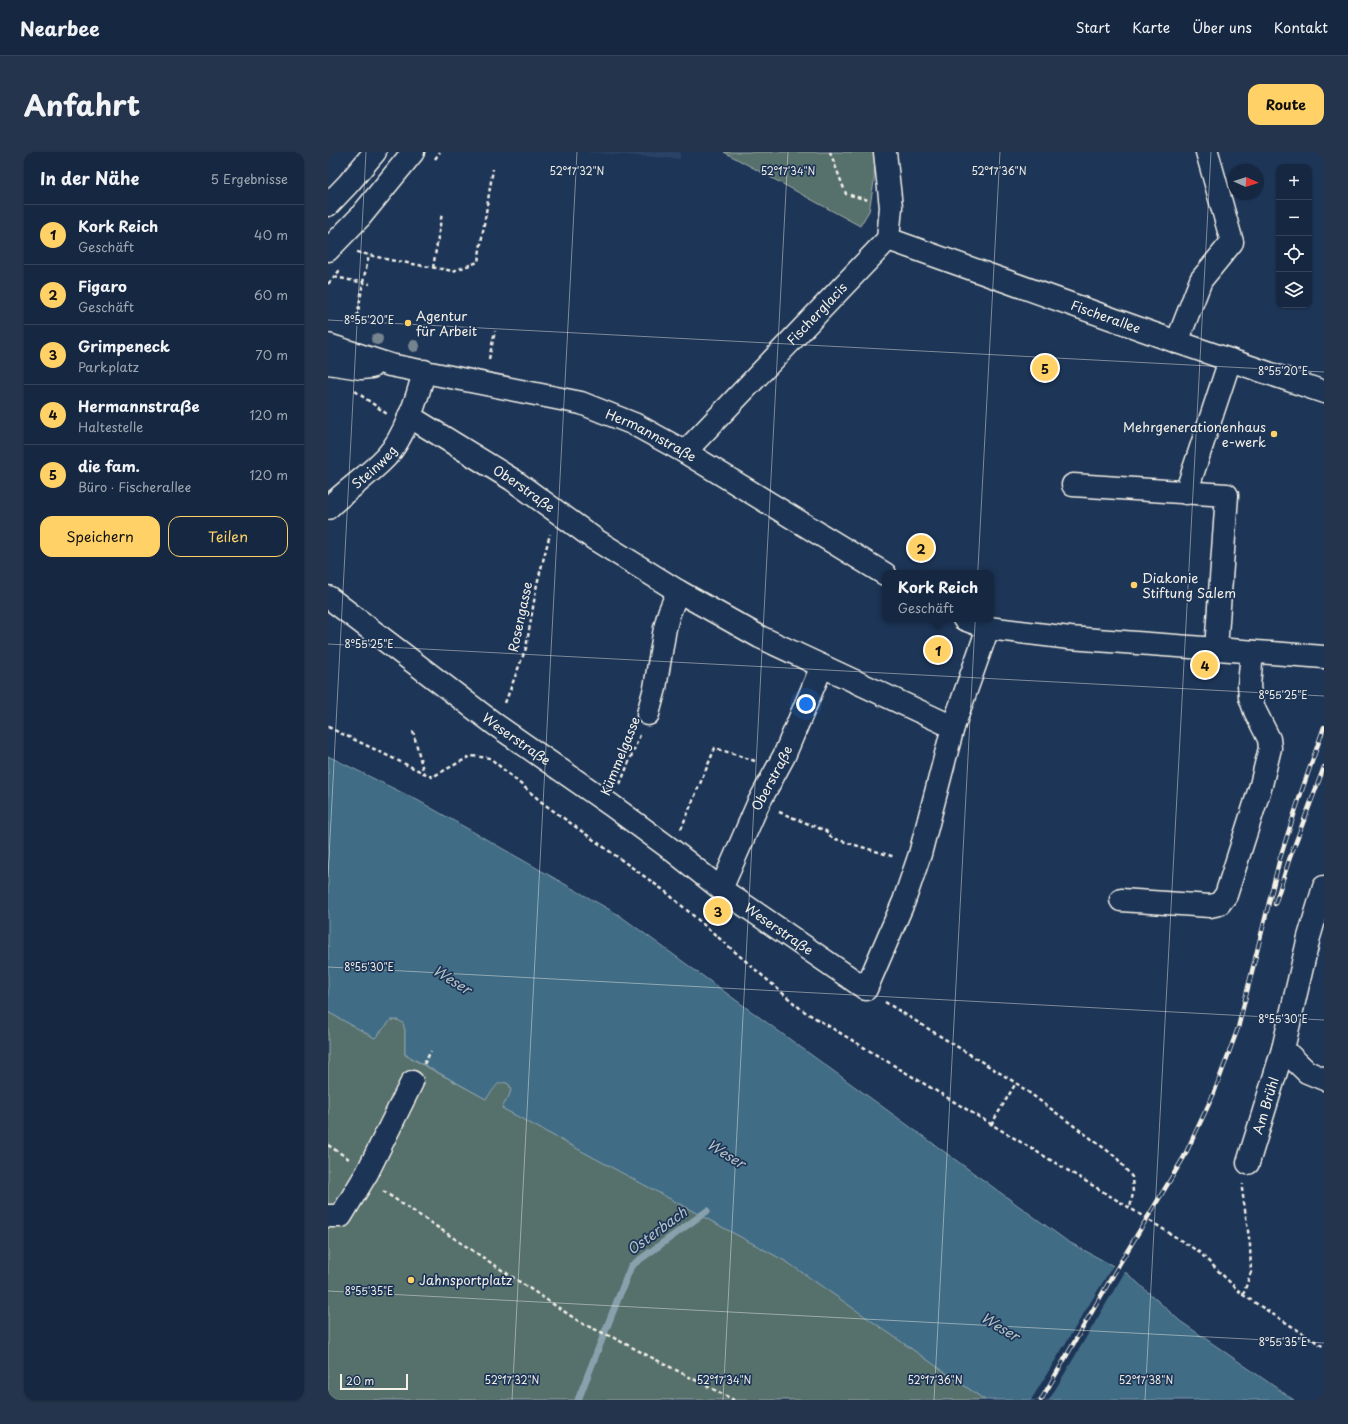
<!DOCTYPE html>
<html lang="de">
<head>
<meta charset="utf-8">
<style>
  :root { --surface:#162841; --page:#23344c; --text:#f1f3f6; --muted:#9ea6b1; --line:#35445a; --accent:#ffd166 }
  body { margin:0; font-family:"Playpen Sans",sans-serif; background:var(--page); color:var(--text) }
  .controls { position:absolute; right:12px; top:12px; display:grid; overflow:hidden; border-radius:8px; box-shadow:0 1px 3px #0004 }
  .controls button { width:36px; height:36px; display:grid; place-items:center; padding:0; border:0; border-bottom:1px solid var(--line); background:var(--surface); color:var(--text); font:20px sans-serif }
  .compass { position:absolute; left:900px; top:12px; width:36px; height:36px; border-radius:50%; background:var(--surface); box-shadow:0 1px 3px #0004; rotate:93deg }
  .scale { position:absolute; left:12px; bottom:10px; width:68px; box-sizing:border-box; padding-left:4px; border:2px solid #f4f1e8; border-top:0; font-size:11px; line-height:14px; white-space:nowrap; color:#f4f1e8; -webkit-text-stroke:3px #1d3557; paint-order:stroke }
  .you { position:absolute; left:478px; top:552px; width:14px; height:14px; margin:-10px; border:3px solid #fff; border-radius:50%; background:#1a73e8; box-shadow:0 0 0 6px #1a73e833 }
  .badge { display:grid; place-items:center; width:26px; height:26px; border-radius:50%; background:var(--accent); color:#111; font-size:13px; font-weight:700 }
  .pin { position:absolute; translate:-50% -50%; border:2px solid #fff; box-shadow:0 1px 4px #0006 }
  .popup { position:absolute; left:554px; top:418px; width:112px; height:52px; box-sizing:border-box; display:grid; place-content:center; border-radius:8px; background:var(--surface); filter:drop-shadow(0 1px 3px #0005); font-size:13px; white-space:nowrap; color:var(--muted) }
  .popup b { font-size:15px; color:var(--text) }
  .popup::after { content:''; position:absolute; left:50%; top:100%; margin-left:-8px; border:8px solid transparent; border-top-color:var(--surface) }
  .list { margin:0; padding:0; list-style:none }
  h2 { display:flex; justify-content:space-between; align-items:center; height:52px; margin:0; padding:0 16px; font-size:17px }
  h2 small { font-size:13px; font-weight:400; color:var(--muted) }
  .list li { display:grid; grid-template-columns:26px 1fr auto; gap:12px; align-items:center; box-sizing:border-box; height:60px; padding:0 16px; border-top:1px solid var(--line) }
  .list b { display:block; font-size:15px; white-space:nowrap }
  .list p { margin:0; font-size:13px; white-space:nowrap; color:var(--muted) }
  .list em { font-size:13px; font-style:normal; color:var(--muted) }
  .actions { display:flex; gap:8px; padding:12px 16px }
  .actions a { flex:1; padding:9px 0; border:1px solid var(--accent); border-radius:12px; text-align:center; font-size:14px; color:var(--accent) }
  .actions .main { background:var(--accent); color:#111 }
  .icon { flex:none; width:22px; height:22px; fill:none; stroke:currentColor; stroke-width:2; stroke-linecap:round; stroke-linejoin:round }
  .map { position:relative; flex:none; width:996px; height:1248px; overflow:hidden; border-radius:12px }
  header { display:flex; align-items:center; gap:24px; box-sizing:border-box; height:56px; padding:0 20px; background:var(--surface); border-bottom:1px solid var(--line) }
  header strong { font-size:19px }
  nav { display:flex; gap:22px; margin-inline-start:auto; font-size:14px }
  .intro { display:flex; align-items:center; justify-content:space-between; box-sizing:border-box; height:96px; padding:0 24px }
  h1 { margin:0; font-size:28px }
  .button { padding:10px 18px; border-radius:12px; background:var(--accent); color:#111; font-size:14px; font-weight:700 }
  main { display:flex; gap:24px; padding:0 24px }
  aside { flex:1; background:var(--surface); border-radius:12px; box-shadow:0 1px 3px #0004 }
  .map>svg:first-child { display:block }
  .built { fill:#2b4266 }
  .green { fill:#566f6c; stroke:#a5b0aa }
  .water { fill:#406c85; stroke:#88a1ad }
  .pier { fill:#1d3557 }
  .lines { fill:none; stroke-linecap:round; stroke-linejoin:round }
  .stream { stroke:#88a1ad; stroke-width:7 }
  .minor-casing { stroke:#f4f1e8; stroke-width:25 }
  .path { stroke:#f4f1e8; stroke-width:2.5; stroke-dasharray:4 3; stroke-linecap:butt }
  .minor { stroke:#1d3557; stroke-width:22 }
  .rail-casing { stroke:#f4f1e8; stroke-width:4.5 }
  .rail { stroke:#1d3557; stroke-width:3; stroke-dasharray:9; stroke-linecap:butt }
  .tree { fill:#75848f }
  .ticks { fill:none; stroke:#f4f1e8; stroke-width:1; stroke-opacity:0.45 }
  .poi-dot { fill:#ffd166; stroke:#1d3557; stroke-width:1.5 }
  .labels { text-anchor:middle; stroke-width:3.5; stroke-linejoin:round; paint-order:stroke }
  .street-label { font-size:13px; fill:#f4f1e8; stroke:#1d3557 }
  .poi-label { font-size:13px; fill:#f4f1e8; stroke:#1d3557; text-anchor:start }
  .water-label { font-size:14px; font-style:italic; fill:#b5c2c5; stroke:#1d3557 }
  .ticks-label { font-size:10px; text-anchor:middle; fill:#f4f1e8; stroke:#1d3557; stroke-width:3.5; stroke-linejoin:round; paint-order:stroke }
</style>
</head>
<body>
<header>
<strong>Nearbee</strong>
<nav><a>Start</a><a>Karte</a><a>Über uns</a><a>Kontakt</a></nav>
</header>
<div class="intro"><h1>Anfahrt</h1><a class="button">Route</a></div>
<main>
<aside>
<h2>In der Nähe<small>5 Ergebnisse</small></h2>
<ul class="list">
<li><span class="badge">1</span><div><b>Kork Reich</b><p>Geschäft</p></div><em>40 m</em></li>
<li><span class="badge">2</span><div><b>Figaro</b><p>Geschäft</p></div><em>60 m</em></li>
<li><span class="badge">3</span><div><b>Grimpeneck</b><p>Parkplatz</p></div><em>70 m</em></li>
<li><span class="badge">4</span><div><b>Hermannstraße</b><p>Haltestelle</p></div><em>120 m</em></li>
<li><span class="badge">5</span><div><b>die fam.</b><p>Büro · Fischerallee</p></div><em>120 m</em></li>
</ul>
<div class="actions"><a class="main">Speichern</a><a>Teilen</a></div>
</aside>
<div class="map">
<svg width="996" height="1248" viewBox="0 0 996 1248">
  <rect width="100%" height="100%" fill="#1d3557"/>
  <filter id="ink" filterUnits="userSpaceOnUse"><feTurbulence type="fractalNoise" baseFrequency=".025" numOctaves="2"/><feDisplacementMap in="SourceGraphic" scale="8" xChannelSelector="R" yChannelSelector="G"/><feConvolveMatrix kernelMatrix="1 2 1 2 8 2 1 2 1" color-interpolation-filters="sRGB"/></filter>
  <g filter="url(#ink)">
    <path class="built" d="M255,0H352V7Z"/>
    <g class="green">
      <path d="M396,0H547L546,30L541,59L532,74Z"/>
      <path d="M0,860L47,886L63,868H70L75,871L77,878V903L158,947C162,942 166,934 171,931C178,927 185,935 182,941C181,946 176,951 174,956L459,1110L657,1248H0Z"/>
    </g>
    <path class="water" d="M0,604L91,649L291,763L739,1089L800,1122L852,1169L966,1248H657L459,1110L174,956C177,950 189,936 179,931C176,930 173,931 170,932C166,936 162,942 158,947L77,902V878L75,871L70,868H63L47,886L0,860Z"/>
    <path class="pier" d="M786,1112L798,1118L721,1248H703Z"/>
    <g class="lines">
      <path class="stream" d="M250,1248L303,1114L379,1059"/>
      <defs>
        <g id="minor">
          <path d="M0,53L20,32L47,0"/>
          <path id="s1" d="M560,87L849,190L996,240"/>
          <path d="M0,98L32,65L85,0"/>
          <path d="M849,190L873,128L904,90L879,0"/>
          <path id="s2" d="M0,193L62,213L253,251L306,272L357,300L557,422"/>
          <path d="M0,211L33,216L43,215"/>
          <path id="s3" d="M81,264L185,328L268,388L350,439L432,485L625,575"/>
          <path id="s4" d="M357,300L560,87L563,55L557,0"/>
          <path d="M745,333L899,343L888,497"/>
          <path d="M858,341L902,208"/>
          <path id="s5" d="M0,356C18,338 40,324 58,305C76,286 90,245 96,219"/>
          <path id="s6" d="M0,445L168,573L283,653L344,698L393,737L538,837L576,749L592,702L625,575L660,476"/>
          <path d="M636,467L660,476L742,486L996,505"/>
          <path d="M320,562L327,536L337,476L341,461L350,439"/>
          <path id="s7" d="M393,737L430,652L456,604L494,514"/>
          <path d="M793,748L882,754L891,752L898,743L933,633L942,596L941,587L927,559L922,545L921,533L924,500"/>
          <path d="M955,897L979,920L996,927"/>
          <path id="s8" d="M920,1011L955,897L981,785L996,735"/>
          <path d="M0,1064H13L39,1021L84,930"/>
        </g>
      </defs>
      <use href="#minor" class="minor-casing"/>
      <g class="path">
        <path d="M502,0L518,42L540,48"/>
        <path d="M107,7L112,0"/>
        <path d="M29,100L62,108L125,119L150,110L165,17"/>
        <path d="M105,116L114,61"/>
        <path d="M6,125L42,132"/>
        <path d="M0,132L12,118"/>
        <path d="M28,172L35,130L41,103"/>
        <path d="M161,207L167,179"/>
        <path d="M27,239L59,262"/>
        <path d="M177,551L198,496L209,432L222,382"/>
        <path d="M0,575L104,625L143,604L162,606L216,652L338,740L474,858L802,1056L871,1100L915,1143L996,1195"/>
        <path d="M85,579L96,622"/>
        <path d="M292,632L312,583"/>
        <path d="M451,660L498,679L504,686L567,705"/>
        <path d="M353,677L387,596L427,609"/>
        <path d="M557,850L688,931L788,1005L804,1025L805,1041L802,1056"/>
        <path d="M96,912L103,899"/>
        <path d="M663,973L688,931"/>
        <path d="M0,993L21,1007"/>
        <path d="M55,1039L255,1172L284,1185L406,1248"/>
        <path d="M915,1143L923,1120L922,1093L914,1037L915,1032"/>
      </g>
      <use href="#minor" class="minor"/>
      <defs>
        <g id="rail">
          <path d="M947,752L961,708L996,615"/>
          <path d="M713,1248L792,1111L856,1005L886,941L910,876L952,706L974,638L996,575"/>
        </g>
      </defs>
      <use href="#rail" class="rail-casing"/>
      <use href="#rail" class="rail"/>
    </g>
    <g class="tree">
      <circle cx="49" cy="187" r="6"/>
      <circle cx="86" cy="194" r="6"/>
    </g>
  </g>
  <path class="ticks" d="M0,168L996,220M0,492L996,544M0,725L38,0M0,815L996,868M0,1139L996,1191M184,1248L249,0M395,1248L460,0M606,1248L672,0M817,1248L883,0"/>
  <g class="poi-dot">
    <circle cx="80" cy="171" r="4"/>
    <circle cx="946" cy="282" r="4"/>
    <circle cx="806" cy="433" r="4"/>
    <circle cx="83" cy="1128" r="4"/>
  </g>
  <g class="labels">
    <g class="street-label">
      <text dy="5" stroke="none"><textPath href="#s4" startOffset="191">Fischerglacis</textPath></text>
      <text dy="5" stroke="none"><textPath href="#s1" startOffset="231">Fischerallee</textPath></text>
      <text dy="5" stroke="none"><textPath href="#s2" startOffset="337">Hermannstraße</textPath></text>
      <text dy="5" stroke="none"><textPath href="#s5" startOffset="62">Steinweg</textPath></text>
      <text dy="5" stroke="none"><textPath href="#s3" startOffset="136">Oberstraße</textPath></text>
      <text transform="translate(192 465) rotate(-78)" y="5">Rosengasse</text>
      <text dy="5" stroke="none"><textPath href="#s6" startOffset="236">Weserstraße</textPath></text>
      <text transform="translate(292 604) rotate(-68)" y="5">Kümmelgasse</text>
      <text dy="5" stroke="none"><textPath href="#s7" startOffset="122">Oberstraße</textPath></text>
      <text dy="5" stroke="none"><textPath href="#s6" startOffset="560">Weserstraße</textPath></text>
      <text dy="5" stroke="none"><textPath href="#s8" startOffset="60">Am Brühl</textPath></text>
    </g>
    <g class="poi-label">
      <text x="88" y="169">Agentur<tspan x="88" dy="15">für Arbeit</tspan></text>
      <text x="938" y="280" text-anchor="end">Mehrgenerationenhaus<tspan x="938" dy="15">e-werk</tspan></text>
      <text x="814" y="431">Diakonie<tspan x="814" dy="15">Stiftung Salem</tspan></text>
      <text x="91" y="1133">Jahnsportplatz</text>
    </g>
    <g class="water-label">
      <text transform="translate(124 828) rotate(32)" y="5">Weser</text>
      <text transform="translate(398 1002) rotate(32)" y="5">Weser</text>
      <text transform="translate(329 1079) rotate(-36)" y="5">Osterbach</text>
      <text transform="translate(672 1175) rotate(31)" y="5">Weser</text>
    </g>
  </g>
  <g class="ticks-label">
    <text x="249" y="23">52°17'32"N</text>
    <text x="460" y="23">52°17'34"N</text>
    <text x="671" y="23">52°17'36"N</text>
    <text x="41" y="172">8°55'20"E</text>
    <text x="955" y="223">8°55'20"E</text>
    <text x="41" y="496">8°55'25"E</text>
    <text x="955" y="547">8°55'25"E</text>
    <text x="41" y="819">8°55'30"E</text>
    <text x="955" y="871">8°55'30"E</text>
    <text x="41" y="1143">8°55'35"E</text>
    <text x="955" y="1194">8°55'35"E</text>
    <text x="184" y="1232">52°17'32"N</text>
    <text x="396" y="1232">52°17'34"N</text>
    <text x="607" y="1232">52°17'36"N</text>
    <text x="818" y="1232">52°17'38"N</text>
  </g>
</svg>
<div class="controls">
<button>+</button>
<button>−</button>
<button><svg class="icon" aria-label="locate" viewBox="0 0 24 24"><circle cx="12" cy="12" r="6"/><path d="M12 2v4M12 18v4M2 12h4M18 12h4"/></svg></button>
<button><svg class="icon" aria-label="layers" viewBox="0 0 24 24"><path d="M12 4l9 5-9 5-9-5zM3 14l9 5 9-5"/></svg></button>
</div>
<svg class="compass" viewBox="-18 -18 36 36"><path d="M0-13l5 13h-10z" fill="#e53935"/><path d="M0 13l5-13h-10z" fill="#9ea6b1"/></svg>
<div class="scale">20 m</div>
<div class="you"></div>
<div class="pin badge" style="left:610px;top:498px">1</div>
<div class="popup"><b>Kork Reich</b>Geschäft</div>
<div class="pin badge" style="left:593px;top:396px">2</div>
<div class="pin badge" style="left:390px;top:759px">3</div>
<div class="pin badge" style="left:877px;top:513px">4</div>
<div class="pin badge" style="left:717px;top:216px">5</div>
</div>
</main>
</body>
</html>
